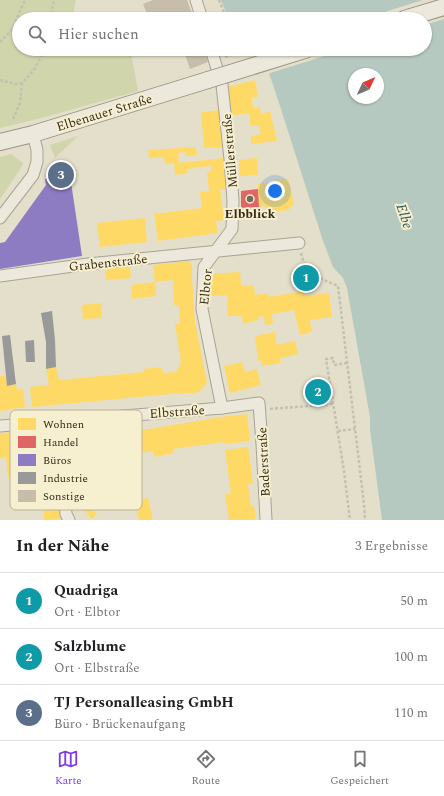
<!DOCTYPE html>
<html lang="de">
<head>
<meta charset="utf-8">
<style>
  :root { --surface:#fff; --page:#f6f6f6; --text:#202124; --muted:#757577; --line:#e0e0e0; --accent:#7c3aed }
  body { margin:0; font-family:Spectral,serif; background:var(--page); color:var(--text) }
  .compass { position:absolute; left:348px; top:68px; width:36px; height:36px; border-radius:50%; background:var(--surface); box-shadow:0 1px 3px #0004; rotate:46deg }
  .you { position:absolute; left:275px; top:191px; width:14px; height:14px; margin:-10px; border:3px solid #fff; border-radius:50%; background:#1a73e8; box-shadow:0 0 0 6px #1a73e833 }
  .badge { display:grid; place-items:center; width:26px; height:26px; border-radius:50%; background:var(--accent); color:#fff; font-size:13px; font-weight:700 }
  .pin { position:absolute; translate:-50% -50%; border:2px solid #fff; box-shadow:0 1px 4px #0006 }
  .list { margin:0; padding:0; list-style:none }
  h2 { display:flex; justify-content:space-between; align-items:center; height:52px; margin:0; padding:0 16px; font-size:17px }
  h2 small { font-size:13px; font-weight:400; color:var(--muted) }
  .list li { display:grid; grid-template-columns:26px 1fr auto; gap:12px; align-items:center; box-sizing:border-box; height:56px; padding:0 16px; border-top:1px solid var(--line) }
  .list b { display:block; font-size:15px; white-space:nowrap }
  .list p { margin:0; font-size:13px; white-space:nowrap; color:var(--muted) }
  .list em { font-size:13px; font-style:normal; color:var(--muted) }
  .icon { flex:none; width:22px; height:22px; fill:none; stroke:currentColor; stroke-width:2; stroke-linecap:round; stroke-linejoin:round }
  .map { position:relative; flex:none; width:444px; height:520px; overflow:hidden }
  .search { position:absolute; background:var(--surface); box-shadow:0 1px 3px #0004; left:12px; right:12px; top:12px; height:44px; display:flex; align-items:center; gap:10px; box-sizing:border-box; padding:0 14px; border-radius:22px; color:var(--muted); font-size:15px }
  .sheet { height:220px; background:var(--surface) }
  nav { display:flex; justify-content:space-around; align-items:center; box-sizing:border-box; height:56px; border-top:1px solid var(--line); background:var(--surface); font-size:11px; color:var(--muted) }
  nav a { display:grid; justify-items:center; gap:2px }
  nav .on { color:var(--accent) }
  .map>svg:first-child { display:block }
  .green { fill:#d0d5ac }
  .water { fill:#b6c9c0; fill-rule:evenodd }
  .pier { fill:#e4dfca }
  .homes { fill:#ffd966; fill-rule:evenodd }
  .shops { fill:#e06666 }
  .offices { fill:#8e7cc3 }
  .industry { fill:#999 }
  .building { fill:#c7bdab }
  .lines { fill:none; stroke-linecap:round; stroke-linejoin:round }
  .street-casing { stroke:#a9a394; stroke-width:13 }
  .secondary-casing { stroke:#989384; stroke-width:18 }
  .path { stroke:#c4c0b3; stroke-width:2.5; stroke-dasharray:3 2; stroke-linecap:butt }
  .street { stroke:#ece8dc; stroke-width:11 }
  .secondary { stroke:#ece8dc; stroke-width:16 }
  .secondary-bridge-casing { stroke:#989384; stroke-width:18; stroke-linecap:butt }
  .path-bridge { stroke:#c4c0b3; stroke-width:2.5; stroke-dasharray:3 2; stroke-linecap:butt }
  .secondary-bridge { stroke:#ece8dc; stroke-width:16 }
  .poi-dot { fill:#746b59; stroke:#f6efd0; stroke-width:1.5 }
  .labels { text-anchor:middle; stroke-width:4; stroke-linejoin:round; paint-order:stroke }
  .street-label { font-size:13px; fill:#372c1c; stroke:#f6efd0 }
  .poi-label { font-size:13px; font-weight:bold; fill:#372c1c; stroke:#f6efd0 }
  .water-label { font-size:14px; font-style:italic; fill:#2b5557; stroke:#f6efd0 }
  .key { fill:#f6efd0; stroke:#bdb49a; stroke-width:1 }
  .key-label { font-size:11px; fill:#372c1c }
</style>
</head>
<body>
<div class="map">
<svg width="444" height="520" viewBox="0 0 444 520">
  <rect width="100%" height="100%" fill="#e4dfca"/>
  <g class="green">
    <path d="M0,0H76L72,19H19V49H67V53H131L138,91L38,119L0,128Z"/>
    <path d="M78,136L55,158L50,145Z"/>
    <path d="M11,154L23,163L21,168L0,199V157Z"/>
  </g>
  <path class="water" d="M221,0H444V520H382L370,430V417L347,288L343,278L333,267L323,241L280,106L261,49H425V19H229ZM354,74H378V98H354Z"/>
  <g class="pier">
    <path d="M423,0H444V19L425,25V19H362Z"/>
    <path d="M265,49H347L267,74L259,51Z"/>
  </g>
  <g class="homes">
    <path d="M255,80L258,97L252,98L253,108L260,107L261,114L270,111L277,141L251,144V136L261,134L259,126L250,125V114L231,115L227,87Z"/>
    <path d="M220,110L223,147L204,148L201,112Z"/>
    <path d="M196,147L197,155L186,156L185,152L178,153L179,163L223,158L226,189H220L224,220L216,221L218,233L158,241L154,214L202,208L200,192L209,191L207,172L211,171V166L187,169L188,173L175,175L174,163L165,164L164,157L149,158L148,150Z"/>
    <path d="M257,158L258,175L240,176L239,160Z"/>
    <path d="M275,179H288L294,204L288,210L269,212L265,206L259,207L258,189V183H275Z"/>
    <path d="M145,218L147,242L100,247L97,223Z"/>
    <path d="M189,261L192,265V278L195,322L207,383L200,391L195,393L171,394L32,407L30,387L49,385L46,369L56,367L59,380L144,372L143,369L162,367L163,373L176,372L181,362L175,324H180L179,305H174L173,280L155,282L153,265Z"/>
    <path d="M130,266L131,278L106,280L105,269Z"/>
    <path d="M240,272L241,285L254,286L255,295L268,293L269,297L304,291L305,296L329,293L332,317L310,320L312,332L300,335L294,310L272,314L273,324L265,325L264,316L258,317V320L243,324L242,316H228L227,295L211,296L209,274Z"/>
    <path d="M155,282L156,296L132,299L131,285Z"/>
    <path d="M101,303L102,318L83,319L82,305Z"/>
    <path d="M275,332L277,345L295,341L298,354L280,358L281,363L261,366L262,360L258,361L255,336Z"/>
    <path d="M242,362L245,372L257,369L261,385L230,393L224,366Z"/>
    <path d="M0,376H6L7,386L16,384L17,390L23,389L25,407L0,411Z"/>
    <path d="M247,414L250,441L224,444V442L173,449L174,453L154,457L153,451L140,453L141,457L115,461L114,456L87,457V454H74V464L79,465L80,476L101,477L104,488L91,489L92,505L88,506L97,514L92,519L81,506L78,486L68,487L65,433L85,432L86,437L112,435L221,417Z"/>
    <path d="M41,431V434H55L60,519L44,520L43,491H38L37,476H27V489L19,498L13,489L11,477H8L6,457L0,458V433ZM42,450H47L49,475L42,476ZM27,454H35V471H27V468L17,466L15,457L27,456Z"/>
    <path d="M248,447L253,483L248,484L251,507L254,506L256,520H229L225,494H231L225,450Z"/>
    <path d="M148,498L153,520H139L135,500Z"/>
  </g>
  <path class="shops" d="M258,189L259,207L241,208V191Z"/>
  <path class="offices" d="M68,162L82,256L0,269V243L5,242L46,185L45,180L56,164Z"/>
  <g class="industry">
    <path d="M52,311L55,340L56,367L46,369V342L41,313Z"/>
    <path d="M10,335L16,384L7,386L2,336Z"/>
    <path d="M34,340L35,362H26L25,341Z"/>
  </g>
  <g class="building">
    <path d="M153,0H187L194,19H168L165,12L149,19L143,4Z"/>
    <path d="M183,49H204L208,62L190,69Z"/>
  </g>
  <g class="lines">
    <defs>
      <g id="street">
        <path d="M196,0L202,19"/>
        <path d="M211,49L222,85L230,159L233,201L232,229L204,267L202,309L222,408"/>
        <path d="M0,218L33,175L37,162V150L33,134"/>
        <path d="M0,276L88,264L299,243"/>
        <path d="M59,420L66,514L69,520"/>
        <path d="M0,426L222,408L259,403L262,444L266,520"/>
      </g>
      <g id="secondary">
        <path d="M404,19L444,7"/>
        <path d="M0,142L33,134L208,80"/>
      </g>
    </defs>
    <use href="#street" class="street-casing"/>
    <use href="#secondary" class="secondary-casing"/>
    <g class="path">
      <path d="M219,0L227,19"/>
      <path d="M50,19L54,0"/>
      <path d="M373,19L392,13"/>
      <path d="M11,31L25,0"/>
      <path d="M0,42L11,31L19,33"/>
      <path d="M225,57L237,53L236,49"/>
      <path d="M0,80L15,84L22,83C32,73 38,65 43,52L41,49"/>
      <path d="M13,119L20,103L22,83"/>
      <path d="M301,253L306,272L338,286L364,504L365,520"/>
      <path d="M347,363L334,365L333,358L326,359L344,471L350,520"/>
      <path d="M270,409L333,404"/>
      <path d="M338,431L355,429"/>
    </g>
    <use href="#street" class="street"/>
    <use href="#secondary" class="secondary"/>
    <defs>
      <path id="secondary-bridge" d="M208,80L308,49"/>
    </defs>
    <use href="#secondary-bridge" class="secondary-bridge-casing"/>
    <path class="path-bridge" d="M320,54L336,49"/>
    <use href="#secondary-bridge" class="secondary-bridge"/>
  </g>
  <circle class="poi-dot" cx="250" cy="199" r="4"/>
  <g class="labels">
    <g class="street-label">
      <text transform="translate(104 112) rotate(-17)" y="5">Elbenauer Straße</text>
      <text transform="translate(229 151) rotate(-95)" y="5">Müllerstraße</text>
      <text transform="translate(108 262) rotate(-6)" y="5">Grabenstraße</text>
      <text transform="translate(205 287) rotate(-84)" y="5">Elbtor</text>
      <text transform="translate(177 411) rotate(-4)" y="5">Elbstraße</text>
      <text transform="translate(263 462) rotate(-93)" y="5">Baderstraße</text>
    </g>
    <g class="poi-label">
      <text x="250" y="218">Elbblick</text>
    </g>
    <g class="water-label">
      <text transform="translate(405 216) rotate(72)" y="5">Elbe</text>
    </g>
  </g>
  <rect x="10" y="410" width="132" height="100" rx="6" class="key"/>
  <rect x="18" y="418" width="18" height="12" fill="#ffd966"/>
  <rect x="18" y="436" width="18" height="12" fill="#e06666"/>
  <rect x="18" y="454" width="18" height="12" fill="#8e7cc3"/>
  <rect x="18" y="472" width="18" height="12" fill="#999"/>
  <rect x="18" y="490" width="18" height="12" fill="#c7bdab"/>
  <g class="key-label">
    <text x="43" y="428">Wohnen</text>
    <text x="43" y="446">Handel</text>
    <text x="43" y="464">Büros</text>
    <text x="43" y="482">Industrie</text>
    <text x="43" y="500">Sonstige</text>
  </g>
</svg>
<svg class="compass" viewBox="-18 -18 36 36"><path d="M0-13l5 13h-10z" fill="#e53935"/><path d="M0 13l5-13h-10z" fill="#757577"/></svg>
<div class="you"></div>
<div class="pin badge" style="left:306px;top:278px;background:#0f9aa8">1</div>
<div class="pin badge" style="left:318px;top:392px;background:#0f9aa8">2</div>
<div class="pin badge" style="left:61px;top:175px;background:#5c6f8a">3</div>
<div class="search"><svg class="icon" aria-label="search" viewBox="0 0 24 24"><circle cx="10" cy="10" r="6"/><path d="M15 15l6 6"/></svg>Hier suchen</div>
</div>
<section class="sheet">
<h2>In der Nähe<small>3 Ergebnisse</small></h2>
<ul class="list">
<li><span class="badge" style="background:#0f9aa8">1</span><div><b>Quadriga</b><p>Ort · Elbtor</p></div><em>50 m</em></li>
<li><span class="badge" style="background:#0f9aa8">2</span><div><b>Salzblume</b><p>Ort · Elbstraße</p></div><em>100 m</em></li>
<li><span class="badge" style="background:#5c6f8a">3</span><div><b>TJ Personalleasing GmbH</b><p>Büro · Brückenaufgang</p></div><em>110 m</em></li>
</ul>
</section>
<nav>
<a class="on"><svg class="icon" aria-label="map" viewBox="0 0 24 24"><path d="M3 6l6-2 6 2 6-2v14l-6 2-6-2-6 2zM9 4v14M15 6v14"/></svg>Karte</a>
<a><svg class="icon" aria-label="directions" viewBox="0 0 24 24"><path d="M12 3l9 9-9 9-9-9zM9 14v-3h6M13 9l2 2-2 2"/></svg>Route</a>
<a><svg class="icon" aria-label="saved" viewBox="0 0 24 24"><path d="M7 4h10v16l-5-4-5 4z"/></svg>Gespeichert</a>
</nav>
</body>
</html>
